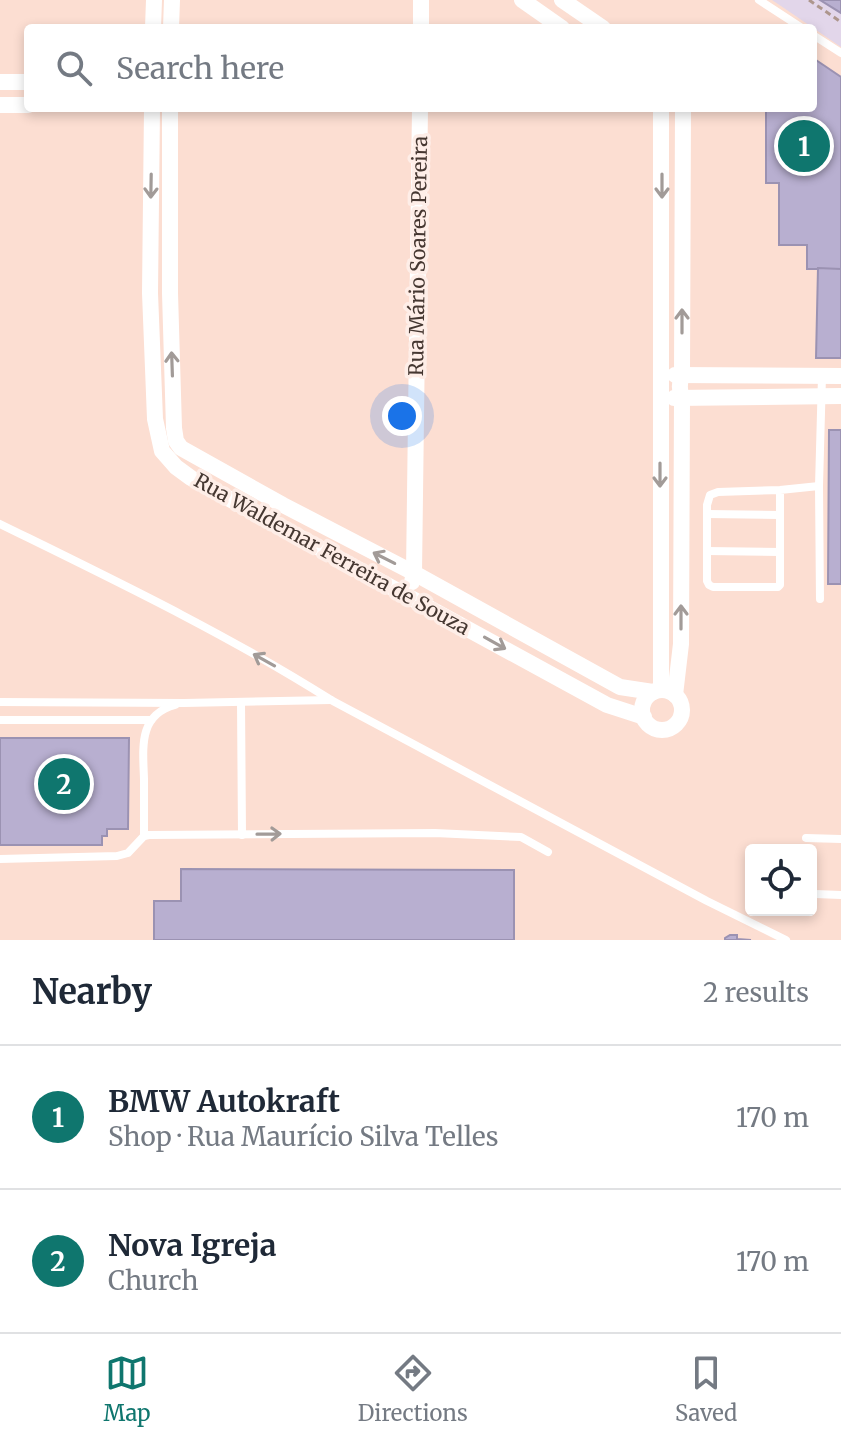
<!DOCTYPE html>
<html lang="en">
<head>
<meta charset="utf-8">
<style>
  :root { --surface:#fff; --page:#f2f2f3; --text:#1f2937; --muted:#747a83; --line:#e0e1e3; --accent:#0f766e }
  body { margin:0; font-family:Merriweather,serif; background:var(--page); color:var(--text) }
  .controls { position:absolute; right:24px; bottom:24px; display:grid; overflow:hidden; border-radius:8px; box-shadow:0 4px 12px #0003 }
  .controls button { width:72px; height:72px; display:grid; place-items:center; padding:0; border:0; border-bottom:2px solid var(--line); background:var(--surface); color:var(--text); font:40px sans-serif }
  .you { position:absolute; left:402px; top:416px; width:28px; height:28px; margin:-20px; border:6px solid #fff; border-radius:50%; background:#1a73e8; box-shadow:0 0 0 12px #1a73e833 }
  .badge { display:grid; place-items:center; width:52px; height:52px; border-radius:50%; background:var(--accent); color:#fff; font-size:26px; font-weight:700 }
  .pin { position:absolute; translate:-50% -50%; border:4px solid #fff; box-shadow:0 2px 8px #0006 }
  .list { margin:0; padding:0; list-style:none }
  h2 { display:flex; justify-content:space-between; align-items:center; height:104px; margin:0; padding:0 32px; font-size:34px }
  h2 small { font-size:26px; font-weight:400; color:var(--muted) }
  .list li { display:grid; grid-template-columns:52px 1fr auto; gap:24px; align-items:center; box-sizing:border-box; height:144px; padding:0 32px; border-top:2px solid var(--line) }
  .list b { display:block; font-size:30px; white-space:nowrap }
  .list p { margin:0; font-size:26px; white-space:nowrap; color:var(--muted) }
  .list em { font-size:26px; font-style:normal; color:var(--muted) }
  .icon { flex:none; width:44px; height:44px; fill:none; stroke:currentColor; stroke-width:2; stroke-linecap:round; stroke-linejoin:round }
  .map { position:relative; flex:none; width:841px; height:940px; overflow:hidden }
  .search { position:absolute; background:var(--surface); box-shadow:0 4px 12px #0003; left:24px; right:24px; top:24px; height:88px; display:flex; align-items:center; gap:20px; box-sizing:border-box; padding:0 28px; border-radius:8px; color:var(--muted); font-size:30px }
  .sheet { height:392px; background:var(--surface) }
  nav { display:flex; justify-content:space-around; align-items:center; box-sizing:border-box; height:112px; border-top:2px solid var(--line); background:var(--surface); font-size:22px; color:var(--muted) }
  nav a { display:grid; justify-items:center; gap:4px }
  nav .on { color:var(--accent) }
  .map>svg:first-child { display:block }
  .commercial { fill:#e2d6ea }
  .building { fill:#b8afd0; stroke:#9b92b2; stroke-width:2 }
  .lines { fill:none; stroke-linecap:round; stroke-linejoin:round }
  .path { stroke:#ad968d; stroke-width:3; stroke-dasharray:6 4; stroke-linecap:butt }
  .lane { stroke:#fff; stroke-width:8 }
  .street { stroke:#fff; stroke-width:16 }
  .oneway { stroke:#a29b98 }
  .labels { text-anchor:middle; stroke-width:7; stroke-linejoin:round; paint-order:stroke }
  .street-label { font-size:20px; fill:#453731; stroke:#feeee8 }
</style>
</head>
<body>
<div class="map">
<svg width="841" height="940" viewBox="0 0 841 940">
  <rect width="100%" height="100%" fill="#fcded2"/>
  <path class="commercial" d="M772,0H841V47L781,6Z"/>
  <g class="building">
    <path d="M820,0H841V13Z"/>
    <path d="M813,58L841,77V269H807V245H779V183H766V108H813Z"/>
    <path d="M818,268L841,269V358H816Z"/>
    <path d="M829,430H841V584H828Z"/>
    <path d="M0,738H129L128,829H107V836H102V845H0Z"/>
    <path d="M181,869L514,870V940H154V901H181Z"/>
    <path d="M730,935H737V939L751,940H725V938Z"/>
  </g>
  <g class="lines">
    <path class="path" d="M809,0L841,22"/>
    <g class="lane">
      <path d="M759,0L802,28"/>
      <path d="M813,35L841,53"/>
      <path d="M780,490V585L778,587H713L709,585L707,581V505L710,495L718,492L780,490L819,486"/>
      <path d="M707,514L780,515"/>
      <path d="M0,524C112,579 225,633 331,700L707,901L786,940"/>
      <path d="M707,551L780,552"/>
      <path d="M820,599L819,486L822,376"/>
      <path d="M0,702L184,703L331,700"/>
      <path d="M241,702L242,835"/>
      <path d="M0,720H151"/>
      <path d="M144,836C144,817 144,798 144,779C143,748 138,715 175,705"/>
      <path d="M806,838L841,839"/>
      <path d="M0,859L117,856L128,853L144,836L149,835L435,833L521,837L548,852"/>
      <path d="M815,894L841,895"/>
    </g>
    <g class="street">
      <path d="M522,0L562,28"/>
      <path d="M562,0L603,28"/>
      <path d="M153,28L154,0"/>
      <path d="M171,28L172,0"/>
      <path d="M421,28V0"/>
      <path d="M0,82H28"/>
      <path d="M0,105H28"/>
      <path d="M152,108L150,293L155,419L162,451L176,467L191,478L607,705L644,717"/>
      <path d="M170,108V293L174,428L176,441L181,448L283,505L414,573L620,687L653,692"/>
      <path d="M675,375L841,376"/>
      <path d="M674,398L841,396"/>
      <path d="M412,582L414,573L420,108"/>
      <path d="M661,690V108"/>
      <circle cx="662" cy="710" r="20"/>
      <path d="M675,695L681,644L682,398C679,390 679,383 682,375L683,108"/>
    </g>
  </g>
  <defs><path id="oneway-shaft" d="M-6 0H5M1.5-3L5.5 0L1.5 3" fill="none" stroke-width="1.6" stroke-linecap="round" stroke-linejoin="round" transform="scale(2)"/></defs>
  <g class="oneway">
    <use href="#oneway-shaft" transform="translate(151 186) rotate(91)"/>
    <use href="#oneway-shaft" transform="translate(662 186) rotate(90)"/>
    <use href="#oneway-shaft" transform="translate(682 321) rotate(-90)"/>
    <use href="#oneway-shaft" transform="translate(172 364) rotate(-92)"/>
    <use href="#oneway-shaft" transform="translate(660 475) rotate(90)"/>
    <use href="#oneway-shaft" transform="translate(384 558) rotate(-153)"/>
    <use href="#oneway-shaft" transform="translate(681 617) rotate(-90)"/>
    <use href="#oneway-shaft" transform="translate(495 643) rotate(29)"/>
    <use href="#oneway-shaft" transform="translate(264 660) rotate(-151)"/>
    <use href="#oneway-shaft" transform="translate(269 834) rotate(-1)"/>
  </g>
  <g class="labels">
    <g class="street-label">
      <text transform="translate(418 256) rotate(-89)" y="7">Rua Mário Soares Pereira</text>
      <text transform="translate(332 554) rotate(29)" y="7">Rua Waldemar Ferreira de Souza</text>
    </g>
  </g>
</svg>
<div class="controls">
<button><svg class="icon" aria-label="locate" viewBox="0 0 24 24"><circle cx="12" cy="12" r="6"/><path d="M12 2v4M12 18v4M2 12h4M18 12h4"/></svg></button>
</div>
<div class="you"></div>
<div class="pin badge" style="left:804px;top:146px">1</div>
<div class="pin badge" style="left:64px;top:784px">2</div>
<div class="search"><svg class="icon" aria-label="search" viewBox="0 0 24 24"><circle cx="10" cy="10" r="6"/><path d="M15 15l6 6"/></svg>Search here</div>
</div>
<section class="sheet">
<h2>Nearby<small>2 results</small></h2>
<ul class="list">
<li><span class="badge">1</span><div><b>BMW Autokraft</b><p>Shop · Rua Maurício Silva Telles</p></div><em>170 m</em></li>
<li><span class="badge">2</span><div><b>Nova Igreja</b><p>Church</p></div><em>170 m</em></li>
</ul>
</section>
<nav>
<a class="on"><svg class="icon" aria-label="map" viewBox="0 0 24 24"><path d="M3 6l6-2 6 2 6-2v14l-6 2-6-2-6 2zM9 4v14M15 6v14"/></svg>Map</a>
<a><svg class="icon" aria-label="directions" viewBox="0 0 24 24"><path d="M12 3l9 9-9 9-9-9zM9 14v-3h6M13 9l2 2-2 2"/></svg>Directions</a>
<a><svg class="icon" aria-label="saved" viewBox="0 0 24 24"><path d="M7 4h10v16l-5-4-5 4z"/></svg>Saved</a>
</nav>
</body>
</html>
